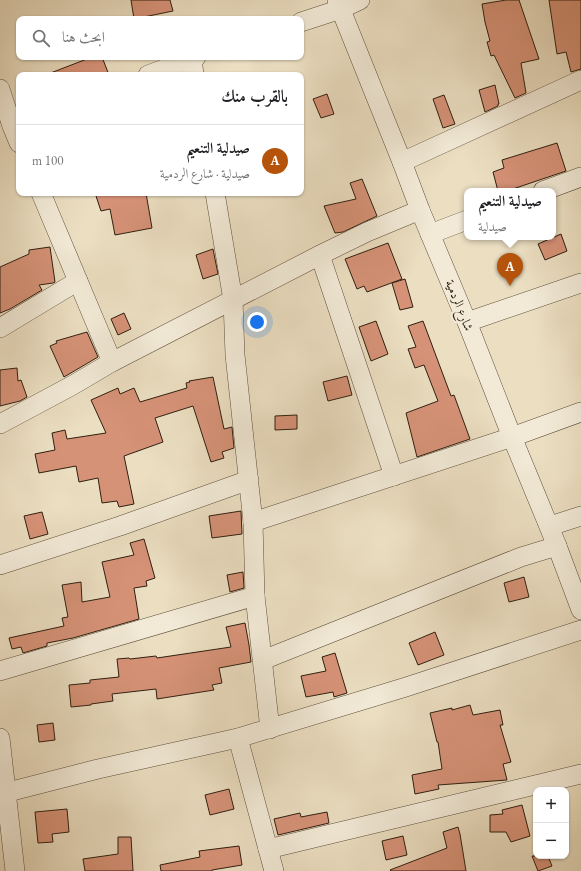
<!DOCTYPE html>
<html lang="ar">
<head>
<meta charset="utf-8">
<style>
  :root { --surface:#fff; --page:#f6f6f6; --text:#202124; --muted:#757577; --line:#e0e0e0; --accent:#b45309 }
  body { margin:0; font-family:"EB Garamond",Amiri,serif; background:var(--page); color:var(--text); direction:rtl }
  .controls { position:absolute; right:12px; bottom:12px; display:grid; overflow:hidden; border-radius:8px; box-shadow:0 1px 3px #0004 }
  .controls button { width:36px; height:36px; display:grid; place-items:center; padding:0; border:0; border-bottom:1px solid var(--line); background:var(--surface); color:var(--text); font:20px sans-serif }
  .you { position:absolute; left:257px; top:322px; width:14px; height:14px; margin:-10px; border:3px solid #fff; border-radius:50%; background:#1a73e8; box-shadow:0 0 0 6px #1a73e833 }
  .badge { display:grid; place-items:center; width:26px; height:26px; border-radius:50%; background:var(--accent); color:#fff; font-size:13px; font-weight:700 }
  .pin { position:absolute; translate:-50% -33px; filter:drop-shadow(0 1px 2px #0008) }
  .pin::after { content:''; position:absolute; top:21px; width:14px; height:12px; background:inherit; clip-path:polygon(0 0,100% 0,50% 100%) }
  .popup { position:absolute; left:464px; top:188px; width:92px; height:52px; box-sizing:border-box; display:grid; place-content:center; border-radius:8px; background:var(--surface); filter:drop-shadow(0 1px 3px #0005); font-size:13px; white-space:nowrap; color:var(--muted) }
  .popup b { font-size:15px; color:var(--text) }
  .popup::after { content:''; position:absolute; left:50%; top:100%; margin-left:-8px; border:8px solid transparent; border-top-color:var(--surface) }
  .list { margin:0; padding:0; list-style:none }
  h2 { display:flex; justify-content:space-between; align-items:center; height:52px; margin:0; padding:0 16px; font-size:17px }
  h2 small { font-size:13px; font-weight:400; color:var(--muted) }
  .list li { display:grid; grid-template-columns:26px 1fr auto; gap:12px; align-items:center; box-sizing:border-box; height:72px; padding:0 16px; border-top:1px solid var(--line) }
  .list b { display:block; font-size:15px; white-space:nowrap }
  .list p { margin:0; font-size:13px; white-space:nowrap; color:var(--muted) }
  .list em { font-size:13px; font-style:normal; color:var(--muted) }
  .icon { flex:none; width:22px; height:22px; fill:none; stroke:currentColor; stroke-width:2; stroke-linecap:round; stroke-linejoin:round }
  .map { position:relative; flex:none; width:581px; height:871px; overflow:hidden; direction:ltr }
  .search { position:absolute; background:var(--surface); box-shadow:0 1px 3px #0004; left:16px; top:16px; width:288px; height:44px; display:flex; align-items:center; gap:10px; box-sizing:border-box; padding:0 14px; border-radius:8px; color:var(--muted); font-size:15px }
  .panel { position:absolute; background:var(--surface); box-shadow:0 1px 3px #0004; left:16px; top:72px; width:288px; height:124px; border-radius:8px; direction:rtl }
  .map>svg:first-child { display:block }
  .building { fill:#d69277; stroke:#2f1f10 }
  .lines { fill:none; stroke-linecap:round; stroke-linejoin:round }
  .minor-casing { stroke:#5e4f3c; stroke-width:20 }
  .minor { stroke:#f2ead7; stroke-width:19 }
  .labels { text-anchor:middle; stroke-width:4; stroke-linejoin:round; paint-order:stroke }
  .street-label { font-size:13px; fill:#2f1f10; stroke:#f2ead7 }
</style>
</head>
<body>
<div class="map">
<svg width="581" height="871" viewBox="0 0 581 871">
  <rect width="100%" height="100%" fill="#ebdec1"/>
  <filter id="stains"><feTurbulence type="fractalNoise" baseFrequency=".005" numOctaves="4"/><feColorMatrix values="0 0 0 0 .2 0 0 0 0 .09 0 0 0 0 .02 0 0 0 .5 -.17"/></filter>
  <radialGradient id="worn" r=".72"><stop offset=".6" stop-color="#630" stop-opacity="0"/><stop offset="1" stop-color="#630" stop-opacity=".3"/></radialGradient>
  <g class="building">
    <path d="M131,0H170L173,11L134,19Z"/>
    <path d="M506,0H519L539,59L521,63L526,93L515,98L494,55L491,56L487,42L490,41L485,22L482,4Z"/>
    <path d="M549,0H581V69L571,72L566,52L557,54Z"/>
    <path d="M92,57H102L109,75H48V74Z"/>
    <path d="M495,85L499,104H498V106L485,112L479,90Z"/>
    <path d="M327,94L334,114L321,118L313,99Z"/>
    <path d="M444,95L455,124L443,128L433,99Z"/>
    <path d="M557,143L566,171L507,191H498L493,172L504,168L502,160Z"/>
    <path d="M362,179L377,216L343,232L335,233L324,206L356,199L350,183Z"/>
    <path d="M95,193H146L152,228L115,235L110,209L101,211Z"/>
    <path d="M561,234L567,251L545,260L538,244Z"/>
    <path d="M388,243L402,279L367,292L364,286L357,289L345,259Z"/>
    <path d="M50,247L55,282L53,283L39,285L42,290L10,309L0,313V267L29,254V250Z"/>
    <path d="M213,249L218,274L203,279L196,255Z"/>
    <path d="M405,279L413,307L400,310L392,283Z"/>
    <path d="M124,313L131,329L118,335L111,319Z"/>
    <path d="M376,321L388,354L371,361L359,327Z"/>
    <path d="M423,321L451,396L454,395L470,439L417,457L406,413L438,401L424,365L415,368L408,349L416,347L408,326Z"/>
    <path d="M87,332L98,357L64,377L50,346L57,343L56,341Z"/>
    <path d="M17,368L18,381L21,380L27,397L20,401L0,406V370Z"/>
    <path d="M347,376L352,395L328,401L323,382Z"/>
    <path d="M213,377L224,429L232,427L234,448L222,452L224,458L211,462L193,406L155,418L163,442L124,456L134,504L119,507L117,501L102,503L98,478L79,482L76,466L39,473L35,454L55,450L52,433L65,430L67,439L106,433L91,400L118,388L120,394L134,388L140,402L187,388L186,383L190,382L189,381Z"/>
    <path d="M297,415V429L275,430V416Z"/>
    <path d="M241,511L242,534L212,538L209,516Z"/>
    <path d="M42,512L48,534L30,539L24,516Z"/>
    <path d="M144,539L155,578L146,581L147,586L134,588L139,619L73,638L47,643V646L23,653L21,647L12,649L9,638L64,626L62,618L68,617L62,585L81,582L82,602L110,597L102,562L134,555L130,543Z"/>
    <path d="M243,572L244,588L230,592L227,575Z"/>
    <path d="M524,577L529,597L509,602L504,583Z"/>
    <path d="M245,623L249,645L251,662L219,668L222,683L212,685L214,690L157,699L156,689L112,694L113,701L91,704V705L71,707L69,685L90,683V680L119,677L117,659L129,658L130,659L156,656L157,658L231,647L226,627Z"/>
    <path d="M435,632L444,655L418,665L409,643Z"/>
    <path d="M335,653L347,693L334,697L333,692L306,697L301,676L326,671L322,657Z"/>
    <path d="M470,705L473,715L500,710L503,725H500L511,762L503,764L507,780L438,785L439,789L415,794L412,775L442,769L438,742H437L430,713L452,708V710Z"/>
    <path d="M53,723L55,740L39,742L37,725Z"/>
    <path d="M229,789L234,809L210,815L205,795Z"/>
    <path d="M522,805L530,836L511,842L506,832H490V815L503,814L502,810Z"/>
    <path d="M67,809L69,832L52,834L53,842L38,843L35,812Z"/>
    <path d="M327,812L329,823L278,835L274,819L300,813L301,817Z"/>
    <path d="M458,827L460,834L466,871H391L390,870L447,848L443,832Z"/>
    <path d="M403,836L407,855L386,860L382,841Z"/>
    <path d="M118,837H131L133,871H85L83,859L118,854Z"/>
    <path d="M239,846L242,865L212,870V871H161L160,865L200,857L199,851Z"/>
    <path d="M532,856H548L552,866L538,871Z"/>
  </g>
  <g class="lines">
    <defs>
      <g id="minor">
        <path d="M337,0L402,162L420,210L467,322L512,437L557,546L581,610"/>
        <path d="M301,22L341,9L360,0"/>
        <path d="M192,58L194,75"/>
        <path d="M148,75L196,57"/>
        <path d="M0,89L12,126L19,143"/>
        <path d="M402,162L581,80"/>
        <path d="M543,191L581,177"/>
        <path d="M41,193L112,362"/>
        <path d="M215,193L233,300L235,355L253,522L255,596L270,729"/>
        <path d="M430,234L467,220"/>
        <path d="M320,255L394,476"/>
        <path d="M467,322L581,283"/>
        <path d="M0,328L78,281"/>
        <path d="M0,424L73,385L112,362L320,255L367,232L420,210"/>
        <path d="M253,522L512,437L581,412"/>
        <path d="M550,526L581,516"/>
        <path d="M0,565L120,526L249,480"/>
        <path d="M263,660L521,557L557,546"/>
        <path d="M0,671L255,596"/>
        <path d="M0,738L15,871"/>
        <path d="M238,738L274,871"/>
        <path d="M0,794L98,769L238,738L406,687L581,630"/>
        <path d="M268,849L581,774"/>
      </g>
    </defs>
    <use href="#minor" class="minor-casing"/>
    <use href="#minor" class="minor"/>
  </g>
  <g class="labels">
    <g class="street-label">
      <text transform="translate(460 305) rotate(68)" y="5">شارع الردمية</text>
    </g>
  </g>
  <rect width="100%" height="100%" filter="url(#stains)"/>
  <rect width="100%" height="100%" fill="url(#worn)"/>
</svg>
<div class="controls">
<button>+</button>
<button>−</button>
</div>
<div class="you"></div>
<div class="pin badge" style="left:510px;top:286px">A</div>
<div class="popup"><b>صيدلية التنعيم</b>صيدلية</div>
<div class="search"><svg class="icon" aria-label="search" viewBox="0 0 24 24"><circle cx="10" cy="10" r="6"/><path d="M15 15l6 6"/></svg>ابحث هنا</div>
<section class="panel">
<h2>بالقرب منك<small></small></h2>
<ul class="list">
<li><span class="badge">A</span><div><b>صيدلية التنعيم</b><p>صيدلية · شارع الردمية</p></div><em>100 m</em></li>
</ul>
</section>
</div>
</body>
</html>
